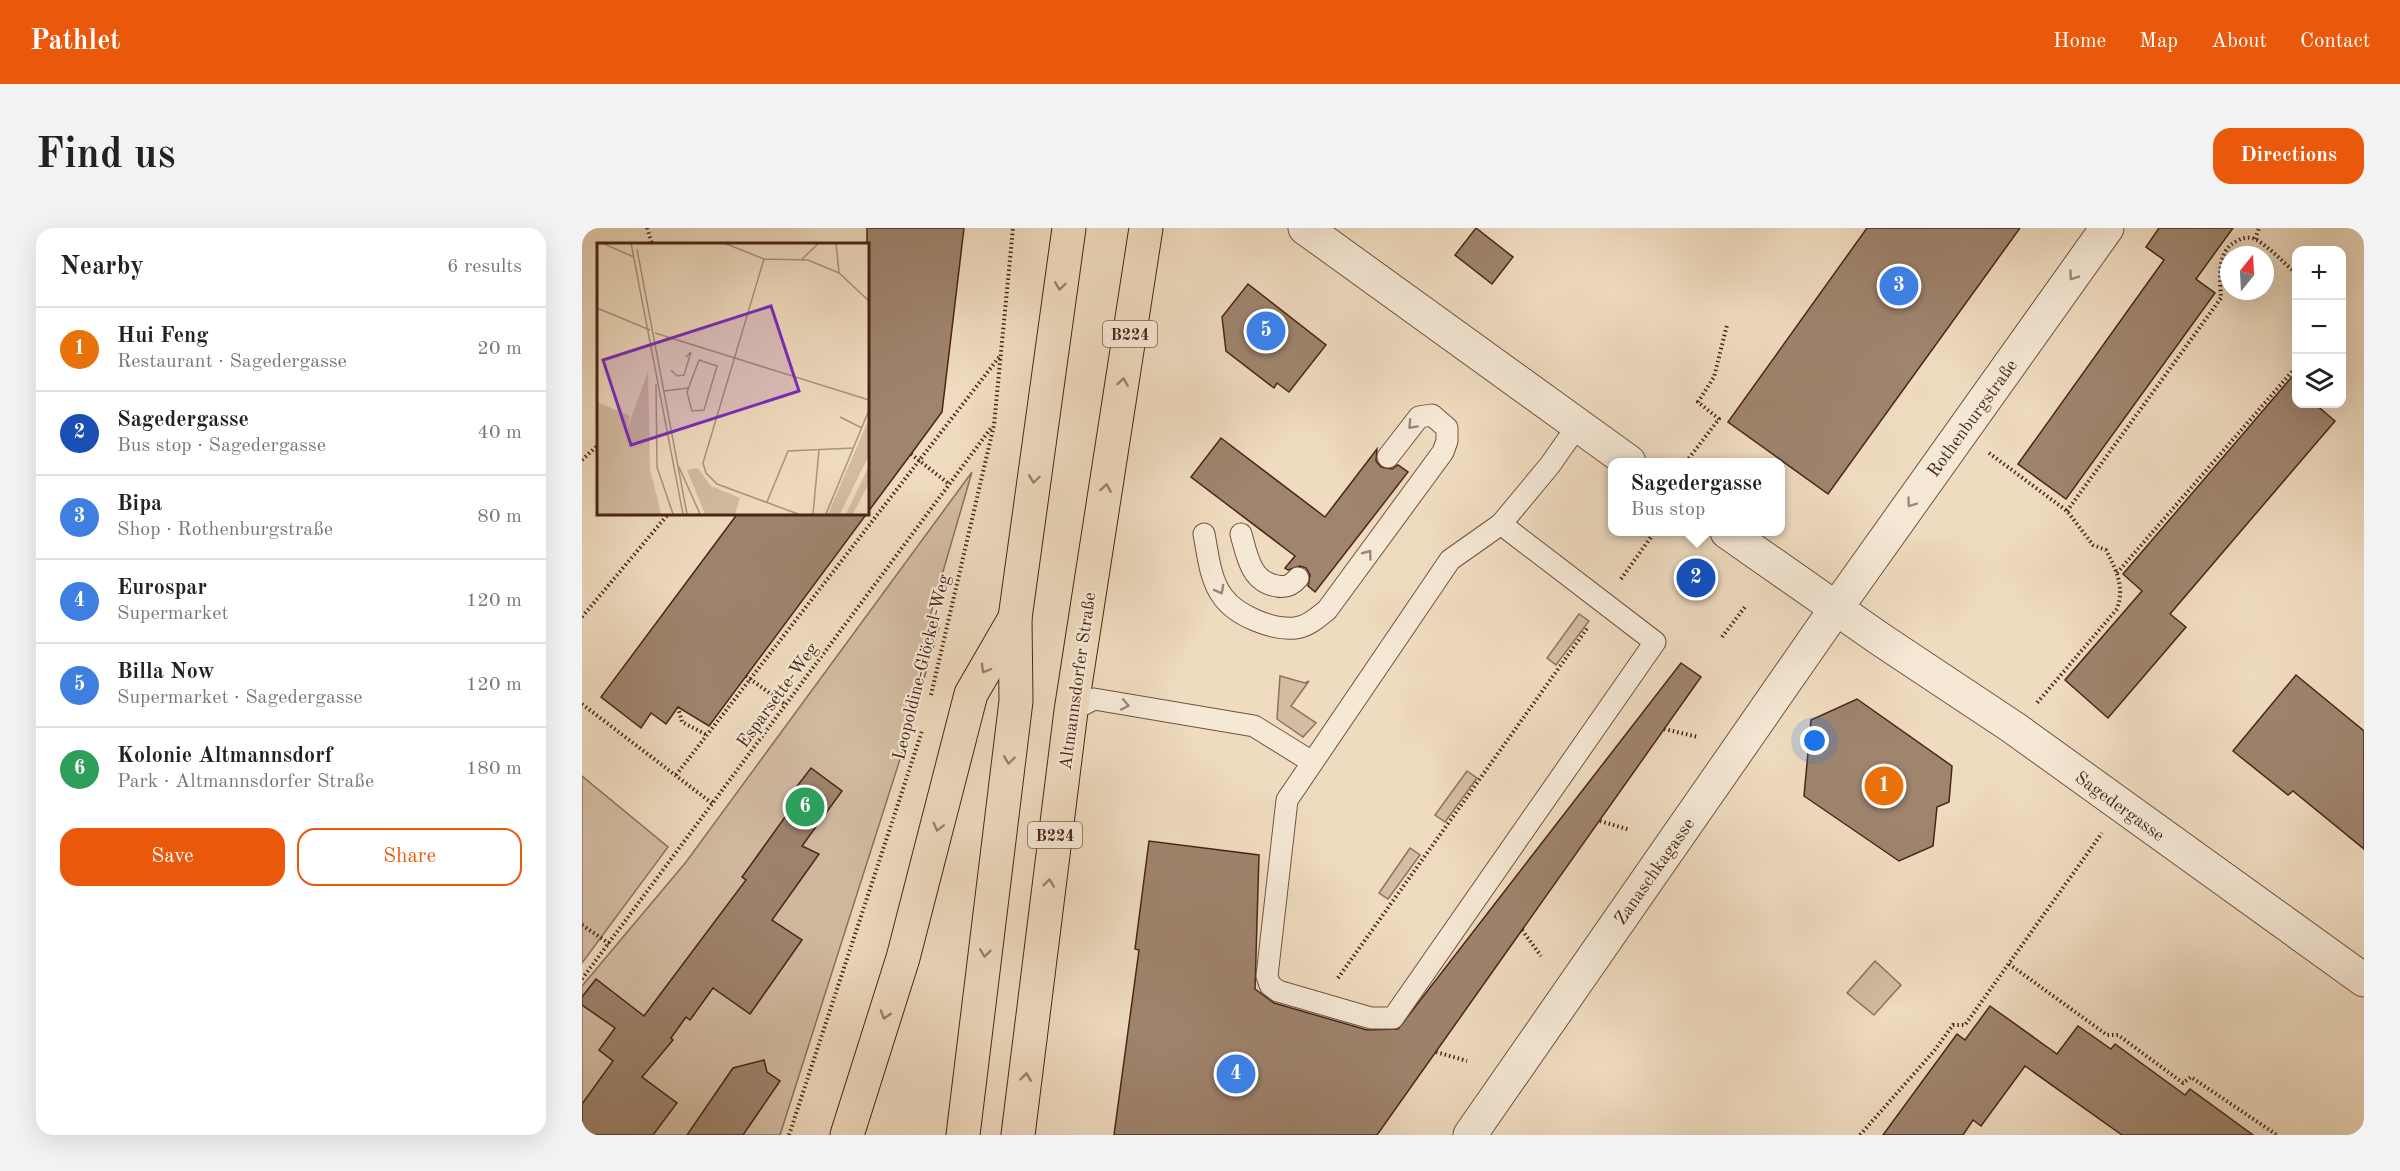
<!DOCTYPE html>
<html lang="en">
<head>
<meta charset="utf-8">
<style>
  :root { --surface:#fff; --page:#f2f2f2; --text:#222; --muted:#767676; --line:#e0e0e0; --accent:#ea580c }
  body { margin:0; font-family:"Old Standard TT",serif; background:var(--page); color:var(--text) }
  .controls { position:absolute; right:18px; top:18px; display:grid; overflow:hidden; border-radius:12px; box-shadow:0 6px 24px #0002 }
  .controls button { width:54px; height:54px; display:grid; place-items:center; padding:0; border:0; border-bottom:2px solid var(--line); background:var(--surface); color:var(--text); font:30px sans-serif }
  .compass { position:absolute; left:1638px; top:18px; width:54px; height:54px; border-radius:50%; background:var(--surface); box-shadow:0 6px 24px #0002; rotate:18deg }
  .you { position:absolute; left:1233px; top:513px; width:21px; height:21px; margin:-15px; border:4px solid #fff; border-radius:50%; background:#1a73e8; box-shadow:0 0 0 9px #1a73e833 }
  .badge { display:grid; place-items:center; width:39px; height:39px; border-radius:50%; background:var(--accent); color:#fff; font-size:20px; font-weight:700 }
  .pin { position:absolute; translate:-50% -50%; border:3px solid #fff; box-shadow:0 2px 6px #0006 }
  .popup { position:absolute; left:1026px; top:230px; width:177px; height:78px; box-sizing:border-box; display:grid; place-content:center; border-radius:12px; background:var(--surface); filter:drop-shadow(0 2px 4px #0005); font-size:20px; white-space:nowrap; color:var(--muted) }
  .popup b { font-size:22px; color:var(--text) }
  .popup::after { content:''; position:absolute; left:50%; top:100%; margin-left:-12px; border:12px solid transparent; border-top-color:var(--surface) }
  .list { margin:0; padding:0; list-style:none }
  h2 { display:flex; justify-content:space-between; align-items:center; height:78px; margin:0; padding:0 24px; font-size:26px }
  h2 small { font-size:20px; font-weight:400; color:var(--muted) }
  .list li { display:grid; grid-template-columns:39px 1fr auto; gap:18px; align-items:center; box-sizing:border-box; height:84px; padding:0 24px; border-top:2px solid var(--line) }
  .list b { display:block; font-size:22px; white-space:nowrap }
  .list p { margin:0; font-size:20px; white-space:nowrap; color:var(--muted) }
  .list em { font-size:20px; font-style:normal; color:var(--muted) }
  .actions { display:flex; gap:12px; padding:18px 24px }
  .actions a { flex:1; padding:14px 0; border:2px solid var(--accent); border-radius:18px; text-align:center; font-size:21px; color:var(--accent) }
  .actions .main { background:var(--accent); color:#fff }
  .icon { flex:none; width:33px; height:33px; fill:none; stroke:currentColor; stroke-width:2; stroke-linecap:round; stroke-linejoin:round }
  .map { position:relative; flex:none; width:1782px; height:907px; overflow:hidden; border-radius:18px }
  header { display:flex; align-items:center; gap:36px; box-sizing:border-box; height:84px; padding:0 30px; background:var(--accent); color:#fff }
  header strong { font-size:28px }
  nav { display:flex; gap:33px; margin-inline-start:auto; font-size:21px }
  .intro { display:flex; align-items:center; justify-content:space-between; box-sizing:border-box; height:144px; padding:0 36px }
  h1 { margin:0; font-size:42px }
  .button { padding:15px 27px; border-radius:18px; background:var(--accent); color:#fff; font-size:21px; font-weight:700 }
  main { display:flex; gap:36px; padding:0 36px }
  aside { flex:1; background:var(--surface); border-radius:18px; box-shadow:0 6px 24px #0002 }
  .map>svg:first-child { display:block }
  .green { fill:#d3bca2; stroke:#8e705c; stroke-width:1.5 }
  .building { fill:#9f846e; stroke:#492517; stroke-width:1.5 }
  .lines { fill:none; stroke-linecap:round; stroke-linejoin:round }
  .service-casing { stroke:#725241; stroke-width:23 }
  .minor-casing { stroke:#725241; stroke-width:35 }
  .primary-casing { stroke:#492517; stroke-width:35 }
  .motorway-casing { stroke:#492517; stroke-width:35 }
  .path { stroke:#492517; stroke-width:4; stroke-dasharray:1.5 3; stroke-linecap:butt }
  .service { stroke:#f5e8d5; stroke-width:21 }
  .minor { stroke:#f5e8d5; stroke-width:33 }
  .primary { stroke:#efdbbf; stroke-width:33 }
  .motorway { stroke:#efdbbf; stroke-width:33 }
  .oneway { stroke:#9f8676 }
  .oneway2 { stroke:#9c806b }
  .labels { text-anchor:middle; stroke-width:4.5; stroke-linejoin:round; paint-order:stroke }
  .shield { fill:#f5e8d5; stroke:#7d6050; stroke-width:1.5 }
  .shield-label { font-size:16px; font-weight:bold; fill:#492517 }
  .street-label { font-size:18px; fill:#492517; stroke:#f5e8d5 }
  .inset-road { fill:none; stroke:#ad927c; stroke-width:1.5 }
  .view { fill:#7b2cbf; fill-opacity:0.15; stroke:#7b2cbf; stroke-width:3 }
  .inset-edge { fill:none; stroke:#492517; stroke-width:3 }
</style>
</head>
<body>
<header>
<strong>Pathlet</strong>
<nav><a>Home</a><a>Map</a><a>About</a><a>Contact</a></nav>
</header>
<div class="intro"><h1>Find us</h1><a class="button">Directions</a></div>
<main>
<aside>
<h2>Nearby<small>6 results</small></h2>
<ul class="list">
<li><span class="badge" style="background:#e8710a">1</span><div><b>Hui Feng</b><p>Restaurant · Sagedergasse</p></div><em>20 m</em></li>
<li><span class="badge" style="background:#1a4fb4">2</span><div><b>Sagedergasse</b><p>Bus stop · Sagedergasse</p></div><em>40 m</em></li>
<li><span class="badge" style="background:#3f7fe0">3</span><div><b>Bipa</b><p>Shop · Rothenburgstraße</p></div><em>80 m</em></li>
<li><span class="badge" style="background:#3f7fe0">4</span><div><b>Eurospar</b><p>Supermarket</p></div><em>120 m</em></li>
<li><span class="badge" style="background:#3f7fe0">5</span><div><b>Billa Now</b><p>Supermarket · Sagedergasse</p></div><em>120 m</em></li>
<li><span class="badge" style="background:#2e9e5b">6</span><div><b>Kolonie Altmannsdorf</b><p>Park · Altmannsdorfer Straße</p></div><em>180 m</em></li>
</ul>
<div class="actions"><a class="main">Save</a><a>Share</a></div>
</aside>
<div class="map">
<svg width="1782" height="907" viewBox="0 0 1782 907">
  <rect width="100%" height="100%" fill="#efdbbf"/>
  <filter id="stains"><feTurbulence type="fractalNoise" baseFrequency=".00333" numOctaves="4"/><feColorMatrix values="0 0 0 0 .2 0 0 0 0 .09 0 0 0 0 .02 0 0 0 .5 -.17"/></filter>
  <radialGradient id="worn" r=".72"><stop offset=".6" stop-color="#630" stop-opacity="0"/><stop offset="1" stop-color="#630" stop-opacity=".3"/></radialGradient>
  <g class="green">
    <path d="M390,244L346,395L357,400L320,525L198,907H0V758L104,634Z"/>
    <path d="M997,386L1007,393L974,437L965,430Z"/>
    <path d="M698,448L723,455L727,453L709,478L734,495L721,509L695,491Z"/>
    <path d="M885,543L895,550L863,594L853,587Z"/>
    <path d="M0,548L86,619L0,735Z"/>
    <path d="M828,620L838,627L806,671L797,665Z"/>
    <path d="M1293,733L1319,757L1292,787L1265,765Z"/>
  </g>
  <g class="building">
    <path d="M285,0H382L360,184L332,222L127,498L96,479L84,496L69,485L59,500L19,469L156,285H285Z"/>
    <path d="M894,0L931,29L910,56L873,27Z"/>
    <path d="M1285,0H1438L1246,266L1146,194Z"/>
    <path d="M1577,0H1651L1614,51L1633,65L1484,271L1436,236L1582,32L1564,19Z"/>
    <path d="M666,56L744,117L707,164L695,155L692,160L644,123L640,89Z"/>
    <path d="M1714,144V176H1733L1753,193L1588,386L1604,399L1526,490L1483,452L1560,363L1541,346Z"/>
    <path d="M639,210L743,289L795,221L794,233L799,239L810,241L816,237L826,244L733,364L726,358L728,347L724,340L718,338L706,342L703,340L713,328L609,249Z"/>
    <path d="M1099,435L1119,449L795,907H532L557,722L553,721L567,613L677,627L673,761L692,775L785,802L816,801Z"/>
    <path d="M1714,447L1782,503V621L1711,563L1706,567L1651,523Z"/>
    <path d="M1275,471L1370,538L1367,574L1355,579L1351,618L1317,633L1222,568L1229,492Z"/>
    <path d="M229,540L260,563L220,618L237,626L190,692L220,712L168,786L131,760L108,792L104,789L89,810L91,812L60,849L95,875L71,907H0V876L31,833L17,822L33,800L0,777V769L14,751L62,788L164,652L160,649L216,571L209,566Z"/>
    <path d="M1408,778L1475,826L1496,798L1529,821L1533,816L1603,867L1608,861L1671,907H1540L1443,838L1399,898L1391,892L1381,907H1301L1375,806L1383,812Z"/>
    <path d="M182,832L185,844L198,853L161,907H105L151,840Z"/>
  </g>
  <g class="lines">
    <defs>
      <g id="service">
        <path d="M919,296L1073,414L811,790H789L696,763L688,757L685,748L705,572L868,332Z"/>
        <path d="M919,296L968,237L996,197"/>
        <path d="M622,306C626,327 628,352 641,369C655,388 690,402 713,400C725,399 735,390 745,382L861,224L865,213V200L850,187L837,189L806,229"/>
        <path d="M659,306C665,328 669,354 695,358C704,360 710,357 716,350"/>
        <path d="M489,483L512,471L672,498L730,534"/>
      </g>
      <g id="minor">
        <path d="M723,0L1047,234"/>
        <path d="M1145,304L1298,411L1432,500L1782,752"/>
        <path d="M888,907L1255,379L1525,0"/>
      </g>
      <g id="primary">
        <path d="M381,907L434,473L433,390L487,0"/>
        <path d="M436,907L489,483L564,0"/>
      </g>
      <path id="motorway" d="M265,907L321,730L389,466L433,390"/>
    </defs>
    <use href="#service" class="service-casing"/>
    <use href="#minor" class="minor-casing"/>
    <use href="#primary" class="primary-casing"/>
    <use href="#motorway" class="motorway-casing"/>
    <g class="path">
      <path d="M65,0L70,16"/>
      <path d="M1673,11L1677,0"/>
      <path d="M1760,83V87"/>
      <path d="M1407,225L1485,283L1511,317L1524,322C1534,342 1543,358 1535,381L1455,475"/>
      <path d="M329,226L367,256"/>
      <path d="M0,232L16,217"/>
      <path d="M1104,234L1137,191L1116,174L1132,149L1145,97"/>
      <path d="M1485,283L1639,70C1638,49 1634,21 1657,12C1663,9 1669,9 1675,12C1689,21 1702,35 1714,45"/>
      <path d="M1535,345L1714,139"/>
      <path d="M1039,351L1069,309"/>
      <path d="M0,389L87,285"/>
      <path d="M1140,409L1163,379"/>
      <path d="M164,448L204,477"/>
      <path d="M349,467L412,197L431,0"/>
      <path d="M0,476L131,576"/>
      <path d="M96,479L100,494L125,507"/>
      <path d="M1082,501L1116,509"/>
      <path d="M94,547L418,128"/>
      <path d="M1018,593L1048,602"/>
      <path d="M0,697L28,716"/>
      <path d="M940,702L959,728"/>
      <path d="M1427,736L1525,807H1536L1601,855L1609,849L1695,907"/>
      <path d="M756,750L1006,399"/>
      <path d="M0,751L409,200"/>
      <path d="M854,824L885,833"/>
      <path d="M207,907L340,503"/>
      <path d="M1278,907L1352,823L1371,797H1383L1520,605"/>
    </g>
    <use href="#service" class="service"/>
    <use href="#minor" class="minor"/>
    <use href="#primary" class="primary"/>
    <use href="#motorway" class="motorway"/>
  </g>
  <defs><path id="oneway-chevron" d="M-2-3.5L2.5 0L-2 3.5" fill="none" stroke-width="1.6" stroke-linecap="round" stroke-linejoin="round" transform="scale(1.5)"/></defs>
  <g class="oneway">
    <use href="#oneway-chevron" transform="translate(1491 48) rotate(125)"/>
    <use href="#oneway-chevron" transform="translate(830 197) rotate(133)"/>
    <use href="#oneway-chevron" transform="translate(1329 275) rotate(126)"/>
    <use href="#oneway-chevron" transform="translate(786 326) rotate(-53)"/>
    <use href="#oneway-chevron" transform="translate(638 362) rotate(62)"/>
    <use href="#oneway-chevron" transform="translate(543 477) rotate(11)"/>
  </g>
  <g class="oneway2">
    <use href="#oneway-chevron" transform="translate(478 58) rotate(98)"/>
    <use href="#oneway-chevron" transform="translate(541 154) rotate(-81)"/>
    <use href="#oneway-chevron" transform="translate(452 251) rotate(98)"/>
    <use href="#oneway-chevron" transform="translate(524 260) rotate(-81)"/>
    <use href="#oneway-chevron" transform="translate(403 441) rotate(120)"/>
    <use href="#oneway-chevron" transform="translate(427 532) rotate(97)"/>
    <use href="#oneway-chevron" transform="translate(356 599) rotate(104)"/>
    <use href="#oneway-chevron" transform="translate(467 655) rotate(-83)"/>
    <use href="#oneway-chevron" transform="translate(403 725) rotate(97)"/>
    <use href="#oneway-chevron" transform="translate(303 787) rotate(107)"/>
    <use href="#oneway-chevron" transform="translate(444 849) rotate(-83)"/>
  </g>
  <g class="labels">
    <g class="shield">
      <rect x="521" y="93" width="54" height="26" rx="4.5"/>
      <rect x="446" y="594" width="54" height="26" rx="4.5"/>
    </g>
    <g class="shield-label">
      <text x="548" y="112">B224</text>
      <text x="473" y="613">B224</text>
    </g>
    <g class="street-label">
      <text transform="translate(1390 190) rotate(-54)" y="6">Rothenburgstraße</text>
      <text transform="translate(339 439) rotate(-76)" y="6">Leopoldine-Glöckel-Weg</text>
      <text transform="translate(495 453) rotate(-82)" y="6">Altmannsdorfer Straße</text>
      <text transform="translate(195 467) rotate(-54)" y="6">Esparsette-Weg</text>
      <text transform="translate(1538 578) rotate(36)" y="6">Sagedergasse</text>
      <text transform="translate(1072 643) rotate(-55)" y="6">Zanaschkagasse</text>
    </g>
  </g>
  <g transform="translate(15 15)">
    <rect width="272" height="272" fill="#efdbbf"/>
    <path d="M51,128L53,226L64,271H0V159L33,173L27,195ZM271,178V214L243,271H231ZM101,225L114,243L143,255L138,271H108L90,227ZM271,225V242L256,271H249Z" fill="#d3bca2"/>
    <path class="inset-road" d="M5,0L37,14M34,0L86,271M127,0L167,16L211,17L242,30L272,58M239,0L242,30M40,6L90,271M167,16L106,220L109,230L120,241L201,271M205,16L222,0M0,65L53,87M58,90L272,157M102,117L120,123L107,167L95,168L90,149ZM74,127L80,133L87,132L94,109L89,114M59,141L60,224L76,271M67,148L91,145M243,174L265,185M82,224L103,271M170,259L191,208L257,205M216,271L222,207M229,271L272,167"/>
    <path class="view" d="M174,63L202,148L34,202L6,117Z"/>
    <rect width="272" height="272" class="inset-edge"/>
  </g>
  <rect width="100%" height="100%" filter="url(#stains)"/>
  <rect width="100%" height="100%" fill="url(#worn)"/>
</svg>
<div class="controls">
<button>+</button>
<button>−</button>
<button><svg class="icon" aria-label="layers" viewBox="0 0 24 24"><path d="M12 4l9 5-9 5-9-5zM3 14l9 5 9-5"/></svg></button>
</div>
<svg class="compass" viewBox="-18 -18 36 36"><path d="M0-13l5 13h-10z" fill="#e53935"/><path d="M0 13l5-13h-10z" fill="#767676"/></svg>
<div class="you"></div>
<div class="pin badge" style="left:1302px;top:558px;background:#e8710a">1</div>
<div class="pin badge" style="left:1114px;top:350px;background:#1a4fb4">2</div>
<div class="popup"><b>Sagedergasse</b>Bus stop</div>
<div class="pin badge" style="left:1317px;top:58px;background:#3f7fe0">3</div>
<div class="pin badge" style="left:654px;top:846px;background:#3f7fe0">4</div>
<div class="pin badge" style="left:684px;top:103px;background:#3f7fe0">5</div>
<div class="pin badge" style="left:223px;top:579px;background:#2e9e5b">6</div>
</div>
</main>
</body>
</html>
